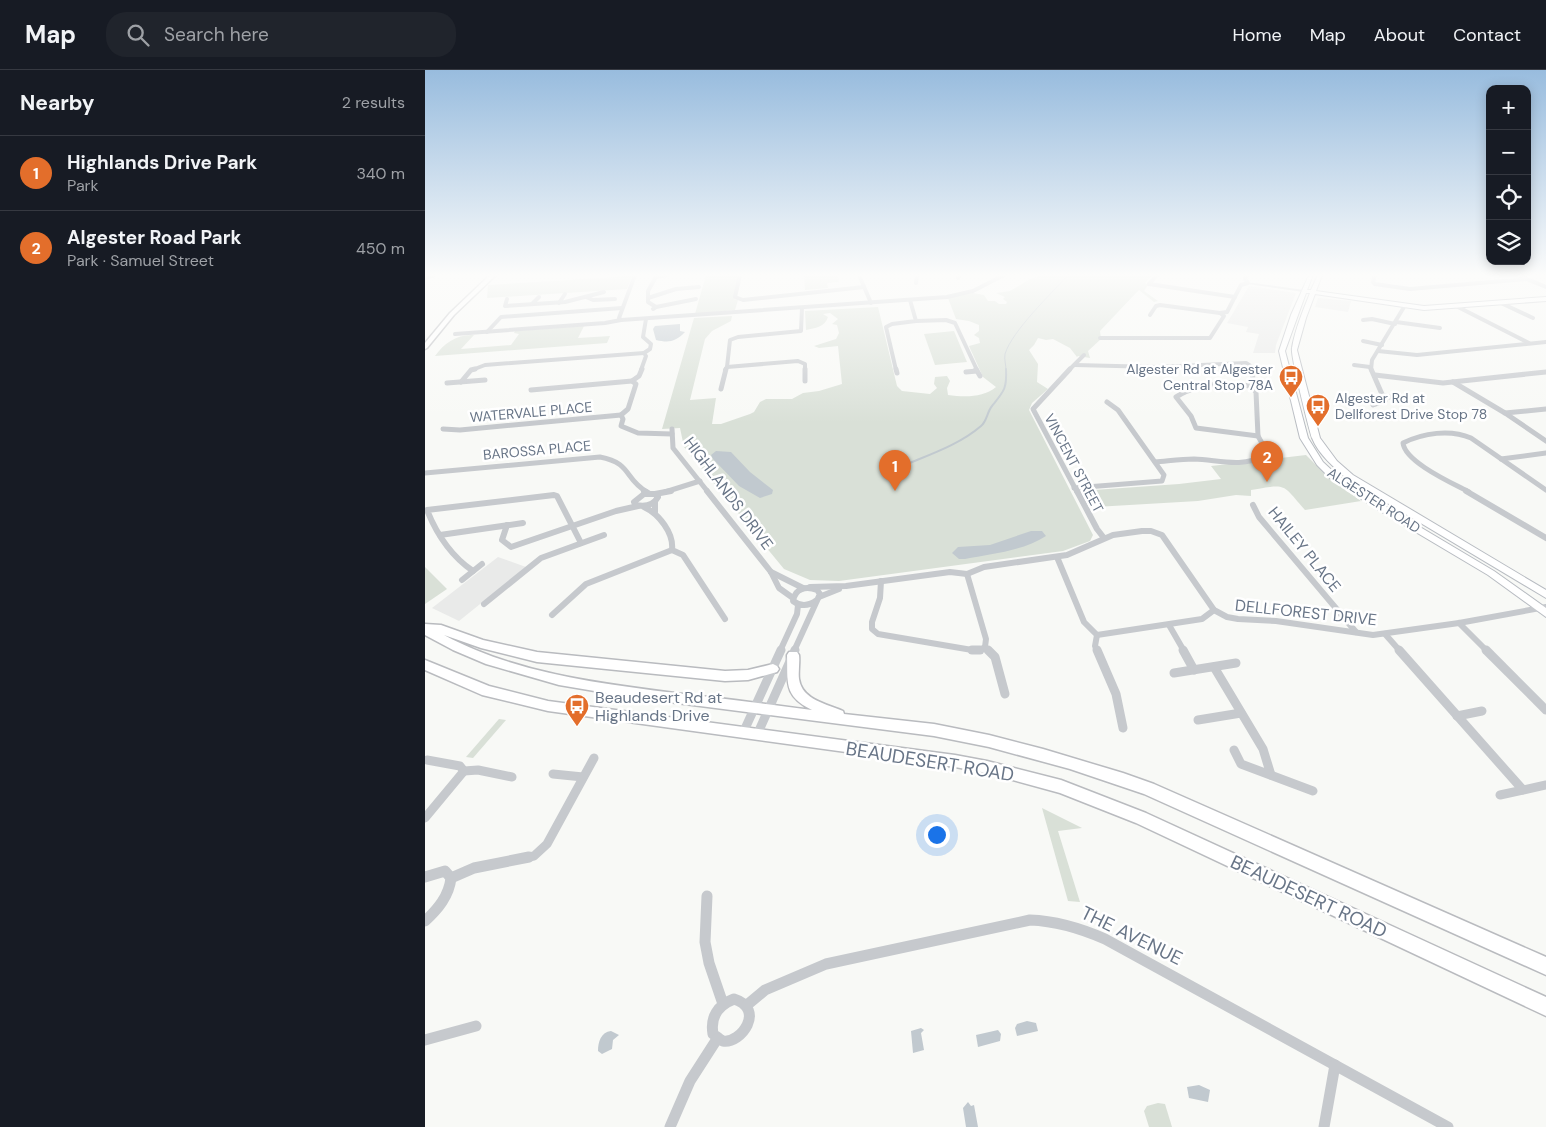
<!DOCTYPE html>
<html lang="en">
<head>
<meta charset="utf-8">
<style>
  :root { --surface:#171b24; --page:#20242c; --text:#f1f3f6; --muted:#9ea1a6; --line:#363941; --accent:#e36e2b }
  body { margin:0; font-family:"DM Sans",sans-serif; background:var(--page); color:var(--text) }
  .controls { position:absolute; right:15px; top:15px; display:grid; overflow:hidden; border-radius:10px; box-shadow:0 2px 12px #0003 }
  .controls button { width:45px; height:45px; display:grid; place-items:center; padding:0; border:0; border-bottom:1px solid var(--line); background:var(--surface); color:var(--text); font:25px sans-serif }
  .you { position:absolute; left:511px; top:764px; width:18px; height:18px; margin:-12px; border:4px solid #fff; border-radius:50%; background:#1a73e8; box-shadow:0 0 0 8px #1a73e833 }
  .badge { display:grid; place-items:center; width:32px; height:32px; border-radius:50%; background:var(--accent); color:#fff; font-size:16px; font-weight:700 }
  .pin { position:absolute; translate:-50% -41px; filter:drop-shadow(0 1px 2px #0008) }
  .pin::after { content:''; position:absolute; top:26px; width:18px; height:15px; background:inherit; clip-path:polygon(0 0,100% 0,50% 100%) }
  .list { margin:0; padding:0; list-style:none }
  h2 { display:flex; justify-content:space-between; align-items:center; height:65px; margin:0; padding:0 20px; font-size:21px }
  h2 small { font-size:16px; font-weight:400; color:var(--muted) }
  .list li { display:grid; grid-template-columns:32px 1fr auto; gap:15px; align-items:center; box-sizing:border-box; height:75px; padding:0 20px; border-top:1px solid var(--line) }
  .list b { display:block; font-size:19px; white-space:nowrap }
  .list p { margin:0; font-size:16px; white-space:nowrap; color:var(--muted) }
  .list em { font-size:16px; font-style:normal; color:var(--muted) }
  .icon { flex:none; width:28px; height:28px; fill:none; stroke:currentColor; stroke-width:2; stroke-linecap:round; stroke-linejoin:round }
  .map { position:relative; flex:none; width:1121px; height:1057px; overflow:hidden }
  header { display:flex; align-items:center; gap:30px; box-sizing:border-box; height:70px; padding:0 25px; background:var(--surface); border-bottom:1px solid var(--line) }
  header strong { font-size:24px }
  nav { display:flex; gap:28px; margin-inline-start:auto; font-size:18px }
  .search { width:350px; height:45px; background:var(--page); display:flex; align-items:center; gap:12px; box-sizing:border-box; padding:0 18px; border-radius:20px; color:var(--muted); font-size:19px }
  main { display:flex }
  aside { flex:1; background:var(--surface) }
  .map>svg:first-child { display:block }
  .built { fill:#e9eae9 }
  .green { fill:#d9e0d7 }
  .water { fill:#c1c9cf }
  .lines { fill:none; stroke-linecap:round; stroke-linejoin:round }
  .stream-far1 { stroke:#c1c9cf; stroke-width:1 }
  .stream { stroke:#c1c9cf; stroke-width:2 }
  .secondary-casing { stroke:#b8bcc2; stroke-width:2 }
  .trunk-casing { stroke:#b9bbbf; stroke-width:3 }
  .minor-far4 { stroke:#c6c9cd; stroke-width:4 }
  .minor-far3 { stroke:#c6c9cd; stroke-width:5 }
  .minor-far2 { stroke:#c6c9cd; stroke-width:6 }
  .minor-far1 { stroke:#c6c9cd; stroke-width:9 }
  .minor { stroke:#c6c9cd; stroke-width:11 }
  .tertiary { fill:#c6c9cd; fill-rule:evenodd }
  .secondary { fill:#fff; fill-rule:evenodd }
  .trunk { fill:#fff; fill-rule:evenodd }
  .labels { text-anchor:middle; stroke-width:5; stroke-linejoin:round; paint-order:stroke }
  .far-poi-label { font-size:14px; fill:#687587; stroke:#fff; text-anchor:end }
  .far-street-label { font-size:14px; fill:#687587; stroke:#fff }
  .street-label { font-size:16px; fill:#687587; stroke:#fff }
  .poi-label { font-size:16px; fill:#687587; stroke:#fff; text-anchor:start }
  .near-street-label { font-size:19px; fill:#687587; stroke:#fff }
</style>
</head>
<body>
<header>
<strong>Map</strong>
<div class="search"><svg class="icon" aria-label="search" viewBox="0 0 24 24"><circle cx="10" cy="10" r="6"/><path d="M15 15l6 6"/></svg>Search here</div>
<nav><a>Home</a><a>Map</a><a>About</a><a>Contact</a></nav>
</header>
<main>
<aside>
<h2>Nearby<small>2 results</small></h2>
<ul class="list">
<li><span class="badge">1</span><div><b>Highlands Drive Park</b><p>Park</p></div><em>340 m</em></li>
<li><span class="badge">2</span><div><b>Algester Road Park</b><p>Park · Samuel Street</p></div><em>450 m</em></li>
</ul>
</aside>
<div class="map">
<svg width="1121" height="1057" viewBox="0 0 1121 1057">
  <rect width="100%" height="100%" fill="#f8f9f6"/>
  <g class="built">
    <path d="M824,216L871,223L851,275L850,283H828L834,264L821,262L823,257L802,253Z"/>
    <path d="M893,228L926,231L923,242L890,237Z"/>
    <path d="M73,487L101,497L34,551L7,538Z"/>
  </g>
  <g class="green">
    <path d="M281,205H314L309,229L313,230L310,240L270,244Z"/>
    <path d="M379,205H413L414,212L402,213L403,218L380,220Z"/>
    <path d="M623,205H727L720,213L723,215L719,221L733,231L729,232L714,220L711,223L675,261L676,269L663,281L665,288L653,286L652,287L645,278L628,269L621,270L613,268L609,275L604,280L613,294L612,312L623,319L607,333L604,340L668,465L665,471L638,481L414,511L385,510L359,499L259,377L255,358L237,359L269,248L307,246L306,251L287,261L280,269L265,330L291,328L287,354H296L325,344L329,342L335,332L341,329H367L378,323L394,321L417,314L413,276L394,278L389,276L411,269L414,263L412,255L407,254L413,249L405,243L398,244L403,247C400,257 390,258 381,260L380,241L453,237L472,316L477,321L505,324L512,318L509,314L510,307L522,306L525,311L522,318L523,325C539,327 558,328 571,317L558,307L544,276L555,273L554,268L549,265L554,261V255L544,251L531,249L523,228L548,223L559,225L563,231H570L574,234H581L582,232L578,229L580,227L571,223L585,221L607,208Z"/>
    <path d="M207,206L202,219L62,228L63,215Z"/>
    <path d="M159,256L153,268L185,266L182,273L10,286C19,273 32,264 49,265L36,279L86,275L94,264L89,263L90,261Z"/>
    <path d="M529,261L542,292L510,295L499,264Z"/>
    <path d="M881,385L905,409L936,431L880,440C856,413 863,414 826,420V426L811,425L773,431L670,437L663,423L669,420L754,414L796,409L786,396Z"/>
    <path d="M0,497L22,519L0,534Z"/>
    <path d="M74,649L81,650L48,688L41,687Z"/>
    <path d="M617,738L657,758L633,761L655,832L643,831Z"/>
    <path d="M733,1033L740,1034L747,1057H724L719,1041L722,1036Z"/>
  </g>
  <g class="water">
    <path d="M255,254V261L260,262C250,272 244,273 231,270L228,259L230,256Z"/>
    <path d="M291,381L306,382L325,402L348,420L347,424L335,428L314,416L288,389L286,385Z"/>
    <path d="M606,461H617L621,466C598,481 566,484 540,489H534L527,483L533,477L565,475Z"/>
    <path d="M602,951L611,953L613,961L592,966L590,958L592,954Z"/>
    <path d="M496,958L499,960L496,963L499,980L488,983L486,961Z"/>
    <path d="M573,960L576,964L575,971L553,977L551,965Z"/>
    <path d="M186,961L194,965L188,970L187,979L177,984L173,981C173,972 176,962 186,961Z"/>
    <path d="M774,1015L785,1020L783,1032L764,1028L762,1017Z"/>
    <path d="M543,1032L546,1036L549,1035L553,1057H541L538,1038Z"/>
  </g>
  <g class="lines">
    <path class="stream-far1" d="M581,300C581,295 579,289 580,284C587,261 626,224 643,205"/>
    <path class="stream" d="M473,398C500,386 533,376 556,356C562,351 562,342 567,336C579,321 582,319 581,299"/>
    <defs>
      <path id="secondary" d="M884,205H888L882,220H886L893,205H897L891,221L999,236L1121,227V231L999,240L890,224L881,248L872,280L895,368L912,391L928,405L1121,520V528L922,409C909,397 894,385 887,368C884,359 865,284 867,278C870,259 878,241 885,223H881L860,281L883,368L898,392L912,405L953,432L1069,501L1121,538V547L1063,505L947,436L906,409L892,395L875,368L854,281L866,245Z"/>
      <g id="trunk">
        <path d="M65,205H71L29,245L2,278L0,279V273L25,243Z"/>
        <path d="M0,554L16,555L58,570L112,582L300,601L323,600L348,594L352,596L354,599L352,602L323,610L300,611L112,592L56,578L19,565C90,603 171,613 250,623C296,628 341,634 387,640C358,626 363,612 362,585L364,582H372L374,585C375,593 373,601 374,609C377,630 402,634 418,641L419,644L509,654L564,665L618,679L698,703L729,714L1121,887V905L719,724L645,699L564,677L509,666L205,627L134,615L61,594L28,580L0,565Z"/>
        <path d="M0,590L64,616L123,631L530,685L562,691L636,710L721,743L1121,927V946L711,753L635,723L562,703L530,697L123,641L57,625L0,600Z"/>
      </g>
    </defs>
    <use href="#secondary" class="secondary-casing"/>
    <use href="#trunk" class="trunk-casing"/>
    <g class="minor-far4">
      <path d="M315,205L310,227L318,230L439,217"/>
      <path d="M434,205L446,233"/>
      <path d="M950,205L948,212L950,214L985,219L1102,209"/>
      <path d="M232,207L242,205"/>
      <path d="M1097,207L1121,217"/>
      <path d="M0,208L9,205"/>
      <path d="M533,208L535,205"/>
      <path d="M491,213L492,205"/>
      <path d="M724,214L810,227"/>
      <path d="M724,214L732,205"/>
      <path d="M161,227L168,230L190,229"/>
      <path d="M223,228L251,219L274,217"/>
      <path d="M82,229L80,236L140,232L179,222"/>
      <path d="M134,233L140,224"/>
      <path d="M1076,233L1108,248"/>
      <path d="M107,234L114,227"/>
      <path d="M231,237L271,229"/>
      <path d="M1033,237L1104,273"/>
      <path d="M228,239L231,237L223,232V221L232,205"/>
      <path d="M725,245L731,236L735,235L795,243"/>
      <path d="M196,250L194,248L210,205"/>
      <path d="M938,250L947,249L970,254"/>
      <path d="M491,251L521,250L530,253L552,300"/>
      <path d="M971,252L1015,258"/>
      <path d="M62,262L76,247L197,238"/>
      <path d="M30,264L180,253L196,250L522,227L548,221L579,205"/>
      <path d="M675,268H785L799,246L795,243L802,242L816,215L823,213L820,209L822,205"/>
      <path d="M938,271L957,275"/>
      <path d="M953,281L992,285L1121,272"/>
      <path d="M650,295L732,297L821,293L827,297V300"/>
      <path d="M929,295L945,297"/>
      <path d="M302,297L373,291L380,294V300"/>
      <path d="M47,300L60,295L219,283"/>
      <path d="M216,300L221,286L219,283L225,279L226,274L218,267L221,249"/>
      <path d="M300,300L302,297L305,270L313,267L376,261L377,238"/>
      <path d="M471,300L461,257L467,254L491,251L485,230"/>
      <path d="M644,300L659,285"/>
      <path d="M946,300L947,290L979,237"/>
    </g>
    <g class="minor-far3">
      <path d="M217,299L214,306L207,311L211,314L203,339L196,345L198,349L196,356L213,363L247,364"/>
      <path d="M380,299V311"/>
      <path d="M471,299L472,303"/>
      <path d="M551,299L555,306"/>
      <path d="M645,299L608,339L652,422"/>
      <path d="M946,299L960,331L948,335"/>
      <path d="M541,302L552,301"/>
      <path d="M950,305L1018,313L1121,302"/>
      <path d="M36,312L46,300L50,299"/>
      <path d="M1028,312L1080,343L1121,371"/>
      <path d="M22,313L60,310"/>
      <path d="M825,316C799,312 774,313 751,327L766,346L771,358L833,366"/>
      <path d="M296,319L301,299"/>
      <path d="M106,320L207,311"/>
      <path d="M958,326L982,329"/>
      <path d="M1080,343L1121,339"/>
      <path d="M18,359L35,360L196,345"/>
      <path d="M247,359L248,378L283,422"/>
      <path d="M1076,389L1121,383"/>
      <path d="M730,392C743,391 756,389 769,389C794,390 816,398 839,386L838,375L833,366L831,322L825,316L828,310L827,299"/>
      <path d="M0,403L175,387C207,393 199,409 222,422"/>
      <path d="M649,418L737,411L739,405L693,340L682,332"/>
      <path d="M240,422L275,411"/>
      <path d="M1044,422C1027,413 980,392 978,373C998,363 1025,359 1046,368L1121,420"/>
    </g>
    <g class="minor-far2">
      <path d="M219,421L223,423"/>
      <path d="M282,421L346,502L354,518L368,528"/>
      <path d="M652,421L672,459L679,468"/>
      <path d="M1041,421L1121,468"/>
      <path d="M219,424H230L233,427C228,436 220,437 211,435L209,432Z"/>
      <path d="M230,424L246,421"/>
      <path d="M230,432V442"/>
      <path d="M828,435L834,447L931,562"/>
      <path d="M219,437C234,444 249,463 247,480L258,485L300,549"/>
      <path d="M82,455L77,470L86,477L191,441L213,436"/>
      <path d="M15,465L98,453"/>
      <path d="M632,487L659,552L672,565L670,576L672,581"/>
      <path d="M48,501C26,486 12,465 2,440L129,425L132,426L156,473"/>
      <path d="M346,502L378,518"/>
      <path d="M37,510L57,494"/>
      <path d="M456,511L455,528L447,552V559L453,564L553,581L560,577L561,569L542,504"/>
      <path d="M385,517L421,516L525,502L542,504L559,497L642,485L688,465L717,461H726L737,465L789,540L802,547L813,549L851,551L948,565L1034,553L1121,537"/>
      <path d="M394,527L414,519"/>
      <path d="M59,534L116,488L179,465"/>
      <path d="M127,545L161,514L247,480"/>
      <path d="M1034,553L1062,581"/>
      <path d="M744,555L759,581"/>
      <path d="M960,564L975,581"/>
      <path d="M672,565L777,549L789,540"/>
      <path d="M560,577L564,581"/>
      <path d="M355,581L372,544L373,535"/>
      <path d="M369,581L395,524L392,520C381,516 370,518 368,531C376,537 384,536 392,530"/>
    </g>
    <g class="minor-far1">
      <path d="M547,580H555"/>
      <path d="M563,580L570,587L580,624"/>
      <path d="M672,580L691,624L698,658"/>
      <path d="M758,580L769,600"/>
      <path d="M974,580L1098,720"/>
      <path d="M1061,580L1121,640"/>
      <path d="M789,597L838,679L846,705"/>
      <path d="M749,603L811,593"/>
      <path d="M1032,646L1057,641"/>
      <path d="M773,650L816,643"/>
      <path d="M318,663L356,580"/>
      <path d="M332,665L370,580"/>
      <path d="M809,680L816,694L888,721"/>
      <path d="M2,690L35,696L39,701L53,700L87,707"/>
      <path d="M128,704L158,707"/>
      <path d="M1075,725L1121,715"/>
      <path d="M0,748L39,701"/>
      <path d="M97,788L109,786L122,774L169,688"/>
    </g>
    <g class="minor">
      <path d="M0,807L20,801L26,808C24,826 13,839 0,851"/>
      <path d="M26,808L49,798L104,787"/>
      <path d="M282,826L280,872L284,893L298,934"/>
      <path d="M309,929C341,939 316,974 298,971C295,970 291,966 288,964C285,947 293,935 309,929Z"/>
      <path d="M322,935L340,920L401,894L605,850C632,851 655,858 680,869L1023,1057"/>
      <path d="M0,970L51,956"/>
      <path d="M245,1057L265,1011L292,969"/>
      <path d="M899,1057L910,995"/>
    </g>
    <path class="tertiary" d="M821,212L879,220L881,221L879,222L823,214Z"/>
    <use href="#secondary" class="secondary"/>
    <use href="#trunk" class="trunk"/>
  </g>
  <linearGradient id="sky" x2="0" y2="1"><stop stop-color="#98bcde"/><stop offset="0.58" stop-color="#fcfcfb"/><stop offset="1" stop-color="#fcfcfb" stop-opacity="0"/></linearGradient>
  <rect width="1121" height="353" fill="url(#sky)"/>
  <defs>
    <symbol id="bus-pin" viewBox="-11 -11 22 30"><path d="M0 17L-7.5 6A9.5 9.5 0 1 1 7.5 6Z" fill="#e36e2b" stroke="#fff"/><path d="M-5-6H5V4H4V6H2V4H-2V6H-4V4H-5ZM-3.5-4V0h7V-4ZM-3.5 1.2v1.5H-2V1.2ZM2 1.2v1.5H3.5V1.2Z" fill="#fff"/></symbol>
  </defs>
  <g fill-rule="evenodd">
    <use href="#bus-pin" x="852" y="293" width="28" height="38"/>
    <use href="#bus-pin" x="879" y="322" width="28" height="38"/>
    <use href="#bus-pin" x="138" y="622" width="28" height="38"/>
  </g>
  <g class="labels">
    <g class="far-poi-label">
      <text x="848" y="304">Algester Rd at Algester<tspan x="848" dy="16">Central Stop 78A</tspan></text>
      <text x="910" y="333" text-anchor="start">Algester Rd at<tspan x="910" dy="16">Dellforest Drive Stop 78</tspan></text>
    </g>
    <g class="far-street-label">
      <text transform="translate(106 342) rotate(-5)" y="5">WATERVALE PLACE</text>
      <text transform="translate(112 380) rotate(-5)" y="5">BAROSSA PLACE</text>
      <text transform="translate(649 393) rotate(62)" y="5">VINCENT STREET</text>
      <text transform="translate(949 430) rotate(33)" y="5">ALGESTER ROAD</text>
    </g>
    <g class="street-label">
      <text transform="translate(304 423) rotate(53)" y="6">HIGHLANDS DRIVE</text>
      <text transform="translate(880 479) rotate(51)" y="6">HAILEY PLACE</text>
      <text transform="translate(881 542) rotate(6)" y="6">DELLFOREST DRIVE</text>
    </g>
    <g class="poi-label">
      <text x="170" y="633">Beaudesert Rd at<tspan x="170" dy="18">Highlands Drive</tspan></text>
    </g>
    <g class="near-street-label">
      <text transform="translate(505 691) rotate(9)" y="7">BEAUDESERT ROAD</text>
      <text transform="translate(884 826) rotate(25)" y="7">BEAUDESERT ROAD</text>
      <text transform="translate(707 865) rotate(26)" y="7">THE AVENUE</text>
    </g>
  </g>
</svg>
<div class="controls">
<button>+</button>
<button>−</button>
<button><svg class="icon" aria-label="locate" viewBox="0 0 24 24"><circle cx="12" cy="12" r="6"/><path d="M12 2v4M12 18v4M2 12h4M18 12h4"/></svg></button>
<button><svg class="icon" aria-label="layers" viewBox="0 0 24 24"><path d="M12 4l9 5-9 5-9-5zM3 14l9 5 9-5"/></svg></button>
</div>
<div class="you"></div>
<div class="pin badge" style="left:470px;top:421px">1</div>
<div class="pin badge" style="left:842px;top:412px">2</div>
</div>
</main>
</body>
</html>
